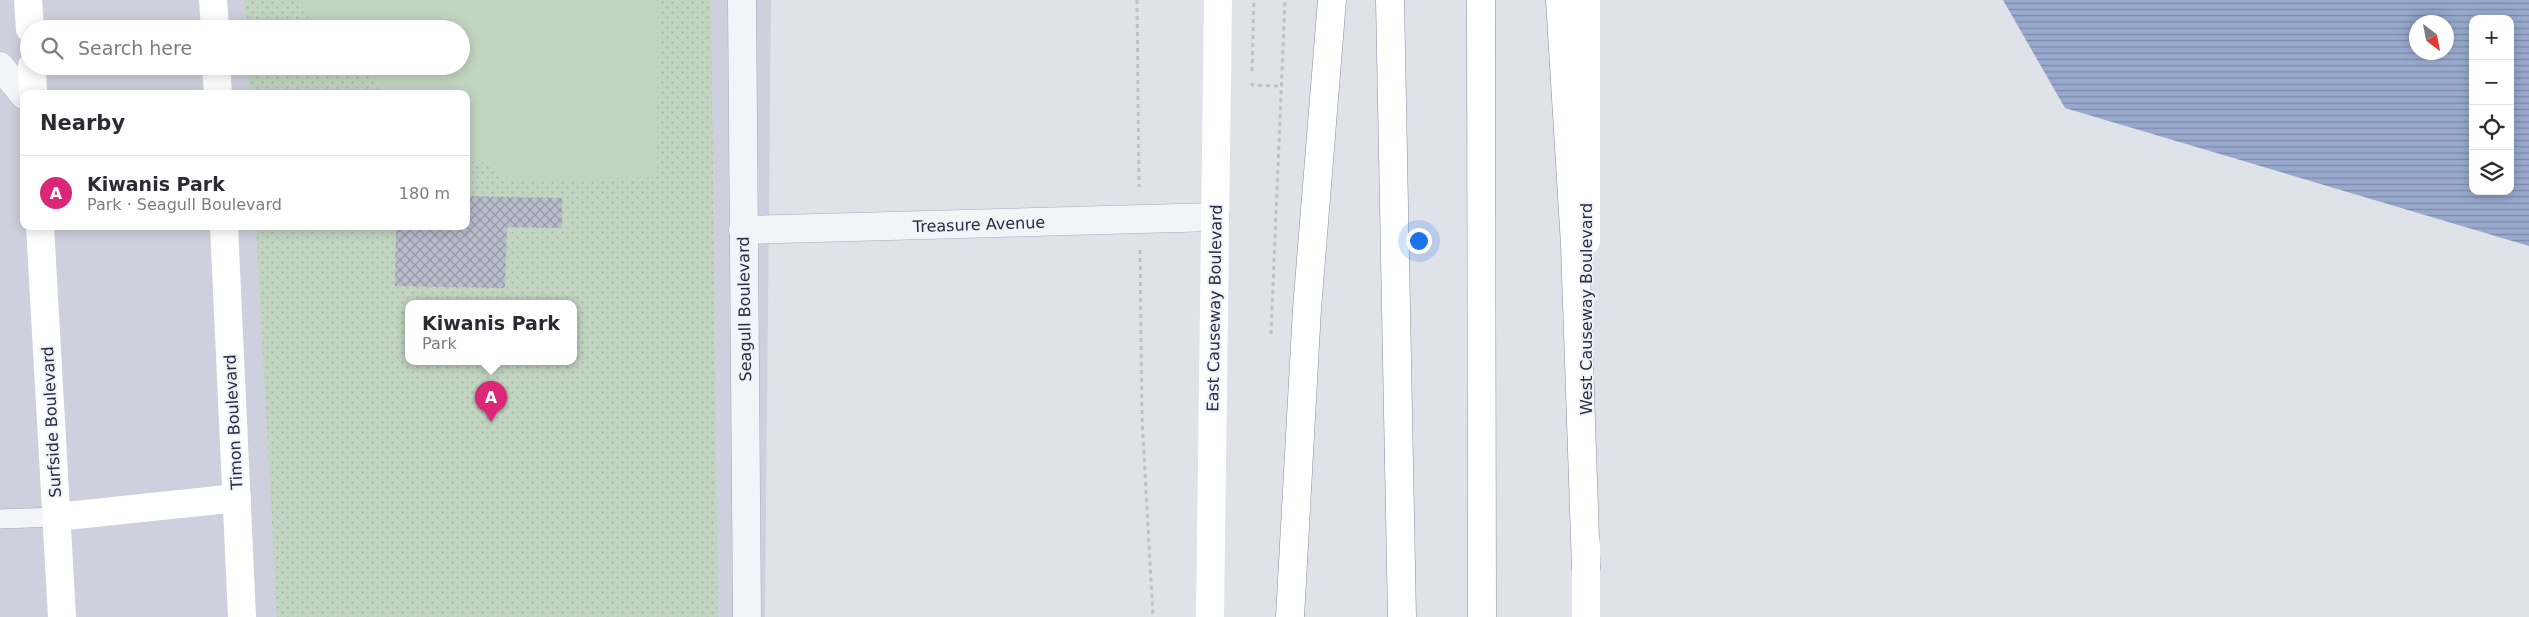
<!DOCTYPE html>
<html lang="en">
<head>
<meta charset="utf-8">
<style>
  :root { --surface:#fff; --page:#f2f2f3; --text:#2b2b33; --muted:#7c7c81; --line:#e1e1e2; --accent:#db2777 }
  body { margin:0; font-family:"DejaVu Sans",sans-serif; background:var(--page); color:var(--text) }
  .controls { position:absolute; right:15px; top:15px; display:grid; overflow:hidden; border-radius:10px; box-shadow:0 2px 12px #0003 }
  .controls button { width:45px; height:45px; display:grid; place-items:center; padding:0; border:0; border-bottom:1px solid var(--line); background:var(--surface); color:var(--text); font:25px sans-serif }
  .compass { position:absolute; left:2409px; top:15px; width:45px; height:45px; border-radius:50%; background:var(--surface); box-shadow:0 2px 12px #0003; rotate:148deg }
  .you { position:absolute; left:1418px; top:240px; width:18px; height:18px; margin:-12px; border:4px solid #fff; border-radius:50%; background:#1a73e8; box-shadow:0 0 0 8px #1a73e833 }
  .badge { display:grid; place-items:center; width:32px; height:32px; border-radius:50%; background:var(--accent); color:#fff; font-size:16px; font-weight:700 }
  .pin { position:absolute; translate:-50% -41px; filter:drop-shadow(0 1px 2px #0008) }
  .pin::after { content:''; position:absolute; top:26px; width:18px; height:15px; background:inherit; clip-path:polygon(0 0,100% 0,50% 100%) }
  .popup { position:absolute; left:405px; top:300px; width:172px; height:65px; box-sizing:border-box; display:grid; place-content:center; border-radius:10px; background:var(--surface); filter:drop-shadow(0 1px 4px #0005); font-size:16px; white-space:nowrap; color:var(--muted) }
  .popup b { font-size:19px; color:var(--text) }
  .popup::after { content:''; position:absolute; left:50%; top:100%; margin-left:-10px; border:10px solid transparent; border-top-color:var(--surface) }
  .list { margin:0; padding:0; list-style:none }
  h2 { display:flex; justify-content:space-between; align-items:center; height:65px; margin:0; padding:0 20px; font-size:21px }
  h2 small { font-size:16px; font-weight:400; color:var(--muted) }
  .list li { display:grid; grid-template-columns:32px 1fr auto; gap:15px; align-items:center; box-sizing:border-box; height:75px; padding:0 20px; border-top:1px solid var(--line) }
  .list b { display:block; font-size:19px; white-space:nowrap }
  .list p { margin:0; font-size:16px; white-space:nowrap; color:var(--muted) }
  .list em { font-size:16px; font-style:normal; color:var(--muted) }
  .icon { flex:none; width:28px; height:28px; fill:none; stroke:currentColor; stroke-width:2; stroke-linecap:round; stroke-linejoin:round }
  .map { position:relative; flex:none; width:2529px; height:617px; overflow:hidden }
  .search { position:absolute; background:var(--surface); box-shadow:0 2px 12px #0003; left:20px; top:20px; width:450px; height:55px; display:flex; align-items:center; gap:12px; box-sizing:border-box; padding:0 18px; border-radius:28px; color:var(--muted); font-size:19px }
  .panel { position:absolute; background:var(--surface); box-shadow:0 2px 12px #0003; left:20px; top:90px; width:450px; height:140px; border-radius:10px }
  .map>svg:first-child { display:block }
  .built { fill:#ced1dd; fill-rule:evenodd }
  .grass { fill:url(#grass-dots); fill-rule:evenodd }
  .pitch { fill:#c2d5c1 }
  .water { fill:url(#water-rules); fill-rule:evenodd }
  .building { fill:url(#building-cross-hatch) }
  .lines { fill:none; stroke-linecap:round; stroke-linejoin:round }
  .lane-casing { stroke:#a5a8b5; stroke-width:20 }
  .street-casing { stroke:#a5a8b5; stroke-width:29 }
  .highway-casing { stroke:#868da2; stroke-width:29 }
  .path { stroke:#bec0c9; stroke-width:3; stroke-dasharray:4 4; stroke-linecap:butt }
  .lane { stroke:#f3f4f8; stroke-width:19 }
  .street { stroke:#f3f4f8; stroke-width:28 }
  .secondary { stroke:#fff; stroke-width:28 }
  .highway { stroke:#fff; stroke-width:28 }
  .labels { text-anchor:middle; stroke-width:4; stroke-linejoin:round; paint-order:stroke }
  .street-label { font-size:16px; fill:#272d43; stroke:#f0f2f8 }
</style>
</head>
<body>
<div class="map">
<svg width="2529" height="617" viewBox="0 0 2529 617">
  <defs>
    <pattern id="grass-dots" width="8" height="8" patternUnits="userSpaceOnUse" patternTransform="scale(1.25)"><rect width="8" height="8" fill="#c2d5c1"/><path d="M2 2h.1M6 6h.1" fill="none" stroke="#a7b7a7" stroke-width="1.8" stroke-linecap="round"/></pattern>
    <pattern id="water-rules" width="6" height="5" patternUnits="userSpaceOnUse" patternTransform="scale(1.25)"><rect width="6" height="5" fill="#98a9cd"/><path d="M0 2.5h6" fill="none" stroke="#7c8aa8"/></pattern>
    <pattern id="building-cross-hatch" width="8" height="8" patternUnits="userSpaceOnUse" patternTransform="scale(1.25)"><rect width="8" height="8" fill="#babdcb"/><path d="M0 0l8 8M0 8l8-8" fill="none" stroke="#979aa6"/></pattern>
  </defs>
  <rect width="100%" height="100%" fill="#e0e2ea"/>
  <path class="built" d="M0,0H771L765,617H0ZM29,29H461V66H29ZM24,94H466V226H24ZM408,303H574V361H408Z"/>
  <path class="grass" d="M244,0H711L718,617H277L256,226H466V94H249L248,66H461V29H246ZM408,303H574V361H408Z"/>
  <path class="pitch" d="M300,0H658L657,177L512,181L466,152V94H383L359,66H461V29H325Z"/>
  <path class="water" d="M2003,0H2529V246L2065,108ZM2473,19H2510V191H2473ZM2416,22H2446V52H2416Z"/>
  <path class="building" d="M466,196L562,198V228L507,227L505,288L395,286L396,226H466Z"/>
  <g class="lines">
    <defs>
      <path id="lane" d="M0,519L57,517"/>
      <g id="street">
        <path d="M742,0L747,617"/>
        <path d="M0,66L24,95"/>
        <path d="M743,230L1215,217"/>
      </g>
      <g id="highway">
        <path d="M1390,0L1402,617"/>
        <path d="M1481,0L1482,617"/>
        <path d="M1560,0L1575,245L1586,568"/>
        <path d="M1290,617L1307,309L1332,0"/>
      </g>
    </defs>
    <use href="#lane" class="lane-casing"/>
    <use href="#street" class="street-casing"/>
    <use href="#highway" class="highway-casing"/>
    <g class="path">
      <path d="M1137,0L1139,187"/>
      <path d="M1252,71L1254,0"/>
      <path d="M1252,83V85L1281,86"/>
      <path d="M1140,250L1142,418L1153,617"/>
      <path d="M1271,334L1285,0"/>
    </g>
    <use href="#lane" class="lane"/>
    <use href="#street" class="street"/>
    <g class="secondary">
      <path d="M28,0L30,29"/>
      <path d="M213,0L215,29"/>
      <path d="M1586,0V241"/>
      <path d="M32,66L33,94"/>
      <path d="M216,66L218,94"/>
      <path d="M40,226L62,617"/>
      <path d="M224,226L242,617"/>
      <path d="M57,517L237,498"/>
      <path d="M1586,544V617"/>
      <path d="M1210,617L1218,0"/>
    </g>
    <use href="#highway" class="highway"/>
  </g>
  <g class="labels">
    <g class="street-label">
      <text transform="translate(979 224) rotate(-2)" y="6">Treasure Avenue</text>
      <text transform="translate(1214 308) rotate(-89)" y="6">East Causeway Boulevard</text>
      <text transform="translate(744 309) rotate(-91)" y="6">Seagull Boulevard</text>
      <text transform="translate(1586 309) rotate(-90)" y="6">West Causeway Boulevard</text>
      <text transform="translate(51 422) rotate(-93)" y="6">Surfside Boulevard</text>
      <text transform="translate(233 422) rotate(-93)" y="6">Timon Boulevard</text>
    </g>
  </g>
</svg>
<div class="controls">
<button>+</button>
<button>−</button>
<button><svg class="icon" aria-label="locate" viewBox="0 0 24 24"><circle cx="12" cy="12" r="6"/><path d="M12 2v4M12 18v4M2 12h4M18 12h4"/></svg></button>
<button><svg class="icon" aria-label="layers" viewBox="0 0 24 24"><path d="M12 4l9 5-9 5-9-5zM3 14l9 5 9-5"/></svg></button>
</div>
<svg class="compass" viewBox="-18 -18 36 36"><path d="M0-13l5 13h-10z" fill="#e53935"/><path d="M0 13l5-13h-10z" fill="#7c7c81"/></svg>
<div class="you"></div>
<div class="pin badge" style="left:491px;top:422px">A</div>
<div class="popup"><b>Kiwanis Park</b>Park</div>
<div class="search"><svg class="icon" aria-label="search" viewBox="0 0 24 24"><circle cx="10" cy="10" r="6"/><path d="M15 15l6 6"/></svg>Search here</div>
<section class="panel">
<h2>Nearby<small></small></h2>
<ul class="list">
<li><span class="badge">A</span><div><b>Kiwanis Park</b><p>Park · Seagull Boulevard</p></div><em>180 m</em></li>
</ul>
</section>
</div>
</body>
</html>
